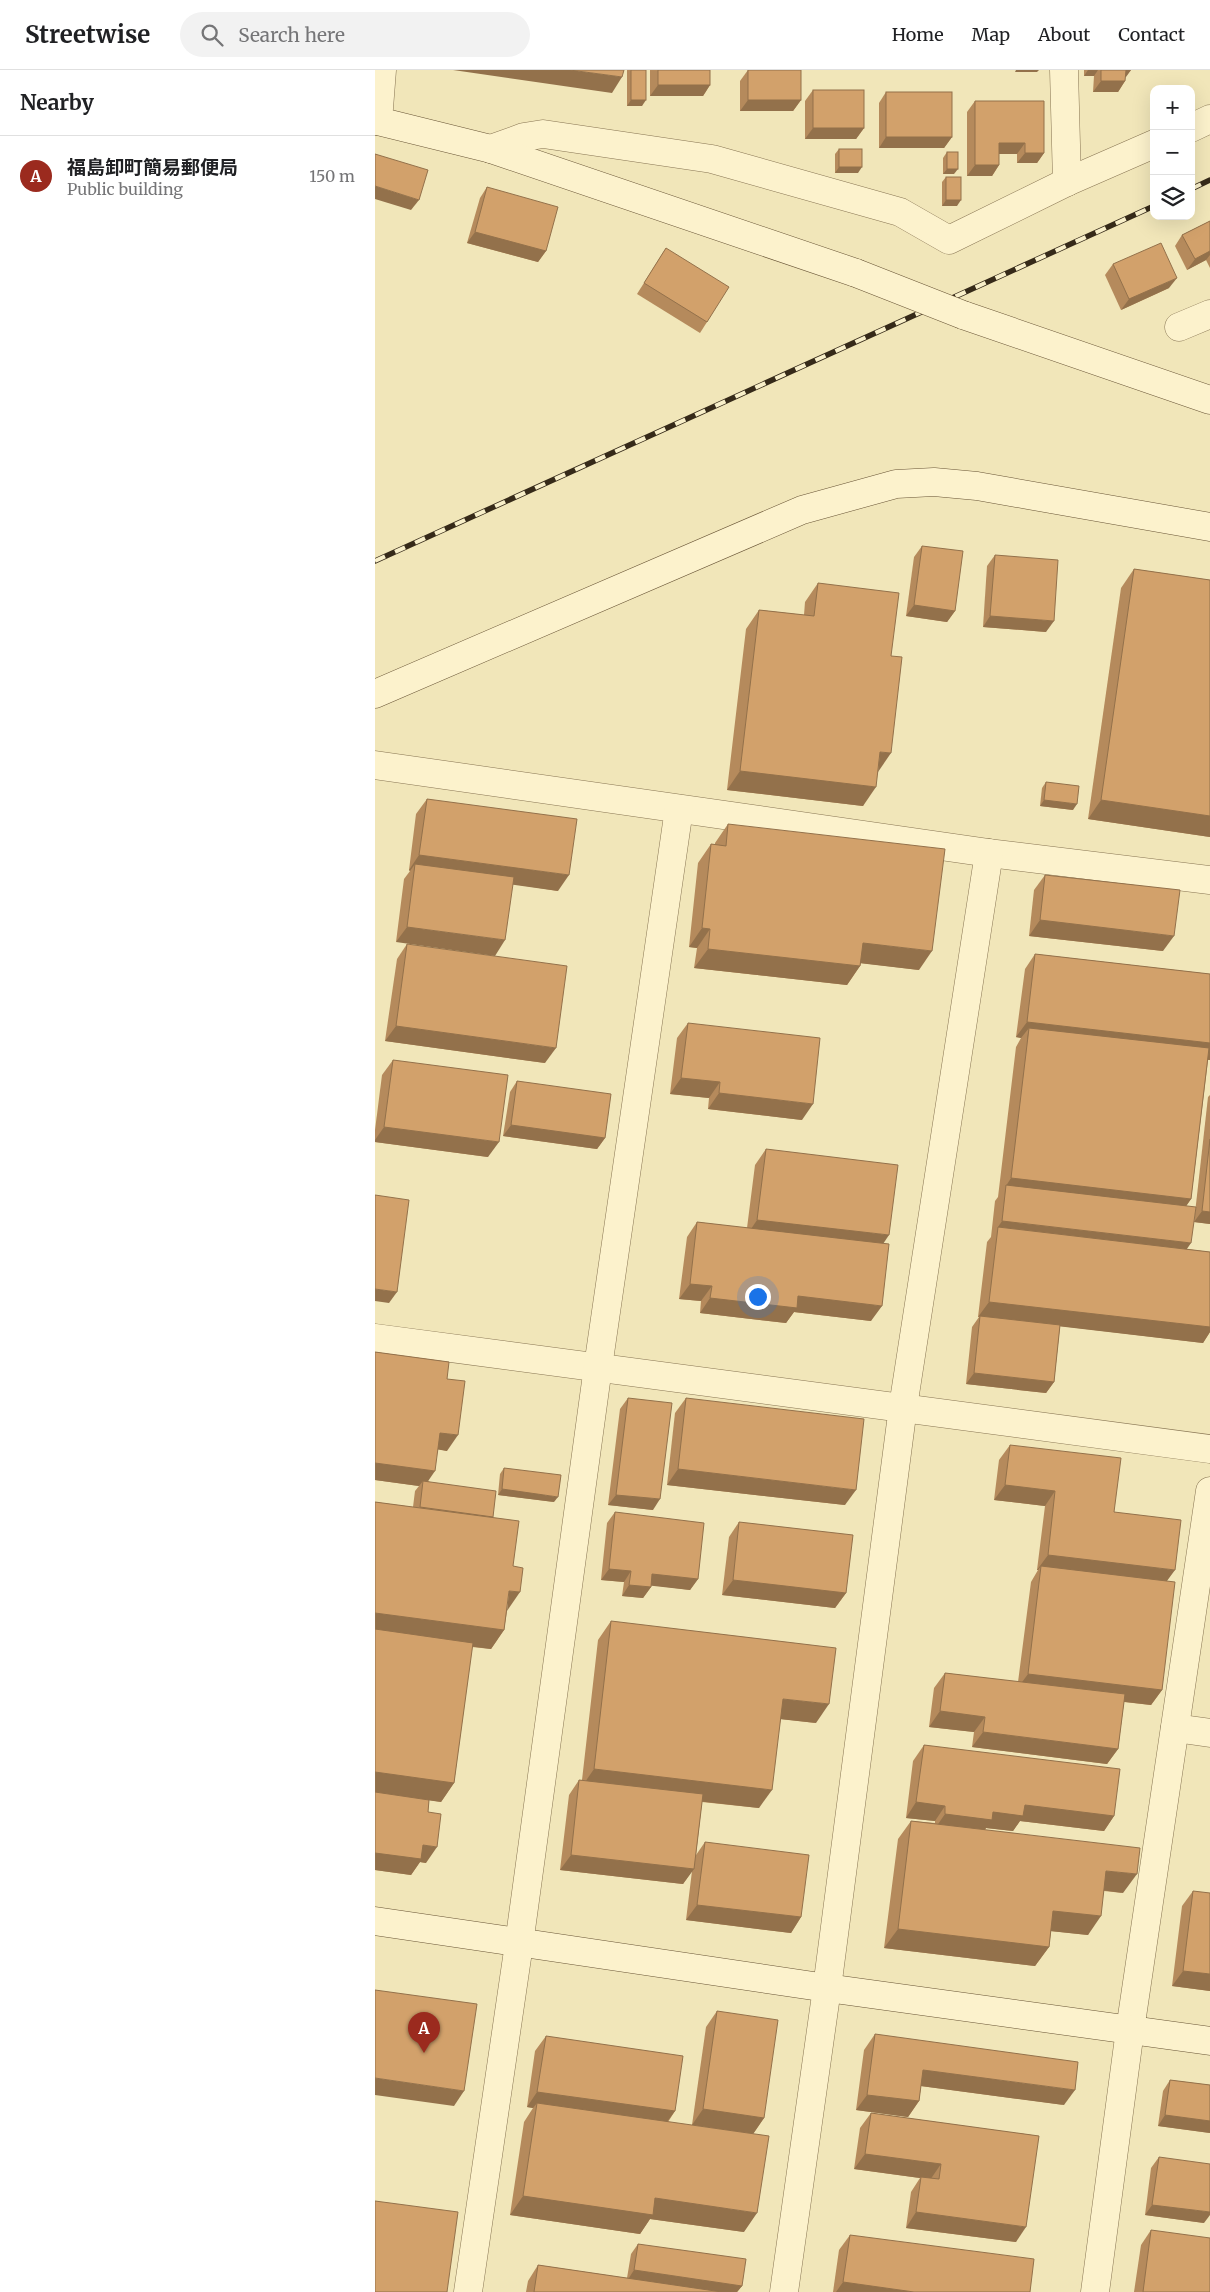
<!DOCTYPE html>
<html lang="en">
<head>
<meta charset="utf-8">
<style>
  :root { --surface:#fff; --page:#f2f2f2; --text:#202124; --muted:#757577; --line:#e0e0e0; --accent:#9b2a1e }
  body { margin:0; font-family:Merriweather,"Noto Sans JP",serif; background:var(--page); color:var(--text) }
  .controls { position:absolute; right:15px; top:15px; display:grid; overflow:hidden; border-radius:10px; box-shadow:0 5px 20px #0002 }
  .controls button { width:45px; height:45px; display:grid; place-items:center; padding:0; border:0; border-bottom:1px solid var(--line); background:var(--surface); color:var(--text); font:25px sans-serif }
  .you { position:absolute; left:382px; top:1226px; width:18px; height:18px; margin:-12px; border:4px solid #fff; border-radius:50%; background:#1a73e8; box-shadow:0 0 0 8px #1a73e833 }
  .badge { display:grid; place-items:center; width:32px; height:32px; border-radius:50%; background:var(--accent); color:#fff; font-size:16px; font-weight:700 }
  .pin { position:absolute; translate:-50% -41px; filter:drop-shadow(0 1px 2px #0008) }
  .pin::after { content:''; position:absolute; top:26px; width:18px; height:15px; background:inherit; clip-path:polygon(0 0,100% 0,50% 100%) }
  .list { margin:0; padding:0; list-style:none }
  h2 { display:flex; justify-content:space-between; align-items:center; height:65px; margin:0; padding:0 20px; font-size:21px }
  h2 small { font-size:16px; font-weight:400; color:var(--muted) }
  .list li { display:grid; grid-template-columns:32px 1fr auto; gap:15px; align-items:center; box-sizing:border-box; height:80px; padding:0 20px; border-top:1px solid var(--line) }
  .list b { display:block; font-size:19px; white-space:nowrap }
  .list p { margin:0; font-size:16px; white-space:nowrap; color:var(--muted) }
  .list em { font-size:16px; font-style:normal; color:var(--muted) }
  .icon { flex:none; width:28px; height:28px; fill:none; stroke:currentColor; stroke-width:2; stroke-linecap:round; stroke-linejoin:round }
  .map { position:relative; flex:none; width:835px; height:2222px; overflow:hidden }
  header { display:flex; align-items:center; gap:30px; box-sizing:border-box; height:70px; padding:0 25px; background:var(--surface); border-bottom:1px solid var(--line) }
  header strong { font-size:24px }
  nav { display:flex; gap:28px; margin-inline-start:auto; font-size:18px }
  .search { width:350px; height:45px; background:var(--page); display:flex; align-items:center; gap:12px; box-sizing:border-box; padding:0 18px; border-radius:28px; color:var(--muted); font-size:19px }
  main { display:flex }
  aside { flex:1; background:var(--surface) }
  .map>svg:first-child { display:block }
  .lines { fill:none; stroke-linecap:round; stroke-linejoin:round }
  .street-casing { stroke:#887553; stroke-width:29 }
  .secondary-casing { stroke:#695536; stroke-width:29 }
  .street { stroke:#fcf2cc; stroke-width:28 }
  .secondary { stroke:#fcf2cc; stroke-width:28 }
  .rail-casing { stroke:#362a19; stroke-width:5.5 }
  .rail { stroke:#f8efc9; stroke-width:4; stroke-dasharray:11; stroke-linecap:butt }
  .secondary-bridge-casing { stroke:#695536; stroke-width:29; stroke-linecap:butt }
  .secondary-bridge { stroke:#fcf2cc; stroke-width:28 }
  .wall { fill:#b58a5c }
  .shaded-wall { fill:#93714b }
  .building { fill:#d2a16b; stroke:#93714b }
</style>
</head>
<body>
<header>
<strong>Streetwise</strong>
<div class="search"><svg class="icon" aria-label="search" viewBox="0 0 24 24"><circle cx="10" cy="10" r="6"/><path d="M15 15l6 6"/></svg>Search here</div>
<nav><a>Home</a><a>Map</a><a>About</a><a>Contact</a></nav>
</header>
<main>
<aside>
<h2>Nearby<small></small></h2>
<ul class="list">
<li><span class="badge">A</span><div><b>福島卸町簡易郵便局</b><p>Public building</p></div><em>150 m</em></li>
</ul>
</aside>
<div class="map">
<svg width="835" height="2222" viewBox="0 0 835 2222">
  <rect width="100%" height="100%" fill="#f1e6b9"/>
  <g class="lines">
    <defs>
      <g id="street">
        <path d="M689,0L692,112"/>
        <path d="M0,51H3L7,0"/>
        <path d="M816,58L835,49"/>
        <path d="M116,79L149,67L168,64L337,89L525,142L574,170L692,112L779,74"/>
        <path d="M804,257L835,244"/>
        <path d="M0,695L614,783L835,810"/>
        <path d="M0,1268L835,1379"/>
        <path d="M800,1658L835,1663"/>
        <path d="M93,2222L144,1874L223,1297L304,739"/>
        <path d="M409,2222L452,1918L528,1337L614,783"/>
        <path d="M720,2222L755,1960L835,1421"/>
      </g>
      <g id="secondary">
        <path d="M3,51L116,79L481,203"/>
        <path d="M588,245L835,330"/>
        <path d="M0,624L427,440L521,414L559,412L602,416L835,457"/>
        <path d="M0,1851L452,1918L835,1971"/>
      </g>
    </defs>
    <use href="#street" class="street-casing"/>
    <use href="#secondary" class="secondary-casing"/>
    <use href="#street" class="street"/>
    <use href="#secondary" class="secondary"/>
    <defs>
      <g id="rail">
        <path d="M816,119L835,110"/>
        <path d="M0,491L779,136"/>
      </g>
    </defs>
    <use href="#rail" class="rail-casing"/>
    <use href="#rail" class="rail"/>
    <defs>
      <path id="secondary-bridge" d="M481,203L588,245"/>
    </defs>
    <use href="#secondary-bridge" class="secondary-bridge-casing"/>
    <use href="#secondary-bridge" class="secondary-bridge"/>
  </g>
  <g class="wall">
    <path d="M252,0H271L267,36H252Z"/>
    <path d="M275,0H335V15L328,26H275Z"/>
    <path d="M373,0L426,30L418,41H365V11Z"/>
    <path d="M709,0H756L750,7V11L743,22H718L719,6H709Z"/>
    <path d="M438,20L489,58L481,69H430V31Z"/>
    <path d="M511,22L577,67L569,78H504V33Z"/>
    <path d="M600,31L669,83L662,93H642V84H624V95L617,106H592V42Z"/>
    <path d="M464,79L483,103H460V84Z"/>
    <path d="M572,82L579,104H568V88Z"/>
    <path d="M571,107L582,136H567V112Z"/>
    <path d="M112,117L171,181L163,192L92,173L105,128Z"/>
    <path d="M835,151V198L831,190L812,200L800,176L807,165Z"/>
    <path d="M291,178L332,252L325,263L262,224Z"/>
    <path d="M738,194L794,218L746,240L730,205Z"/>
    <path d="M547,476L580,541L572,552L531,546L539,487Z"/>
    <path d="M620,485L671,562L608,557L612,496Z"/>
    <path d="M759,499L835,510V767L713,749L746,518Z"/>
    <path d="M443,513L516,586L503,702L488,736L352,720L371,559L384,540L429,545L430,532Z"/>
    <path d="M671,712L698,740L665,736L667,718Z"/>
    <path d="M52,729L183,821L138,814L21,872L29,809L35,801L34,800L41,744Z"/>
    <path d="M353,754L544,900L486,893L485,896L472,915L319,898L322,878L314,877L323,793L336,774L340,775V773Z"/>
    <path d="M670,805L788,881L654,866L659,820Z"/>
    <path d="M32,874L170,993L10,971L22,889Z"/>
    <path d="M660,884L835,904V990H833L816,1129L811,1136L812,1179L835,1182V1262L828,1273L685,1256L679,1312L671,1323L591,1314L597,1257L604,1247H603L612,1172L616,1167L620,1131L623,1127L641,977L646,968L641,967L650,899Z"/>
    <path d="M313,953L427,1050L333,1039L334,1028L295,1024L302,968Z"/>
    <path d="M18,990L113,1087L0,1072V1060L7,1005Z"/>
    <path d="M142,1011L230,1068L222,1079L128,1066L135,1022Z"/>
    <path d="M835,1025V1154L819,1152L833,1027Z"/>
    <path d="M391,1079L508,1173L496,1251L419,1242L411,1253L325,1243L326,1231L304,1229L312,1167L322,1152L372,1158L380,1095Z"/>
    <path d="M0,1282L72,1309V1381L63,1379L53,1411L118,1447L132,1541L129,1560L116,1579L97,1577L79,1713L66,1732L54,1730L53,1742L51,1793L45,1792L36,1805L0,1800V1432L38,1437L40,1421L44,1416L0,1410Z"/>
    <path d="M253,1328L278,1440L233,1435L245,1339Z"/>
    <path d="M311,1328L470,1435L292,1415L300,1343Z"/>
    <path d="M635,1375L739,1442L792,1511L787,1620L776,1635L749,1632L743,1679L732,1694L597,1677L599,1662L554,1657L559,1618L570,1603L643,1612L656,1512L663,1500H662L670,1436L619,1430L624,1390Z"/>
    <path d="M129,1398L179,1432L123,1425L125,1404Z"/>
    <path d="M240,1442L323,1509L315,1520L276,1515V1517L268,1528L247,1526L249,1512L226,1510L232,1453Z"/>
    <path d="M364,1452L471,1523L460,1538L347,1525L354,1467Z"/>
    <path d="M236,1551L441,1653L406,1649L384,1738L327,1732L321,1785L330,1772L426,1847L416,1863L311,1850L317,1801L308,1814L185,1800L194,1725L204,1710H207L223,1570Z"/>
    <path d="M549,1675L739,1746L729,1761L645,1751L638,1761L611,1758L610,1760L748,1823L729,1821L713,1865L676,1861L674,1877L660,1896L509,1878L523,1769L536,1751L560,1753V1751L531,1748L538,1691Z"/>
    <path d="M818,1821L835,1921L797,1916L807,1836Z"/>
    <path d="M342,1941L389,2048L378,2064L317,2055L331,1957Z"/>
    <path d="M500,1964L689,2035L546,2016L544,2031L533,2047L481,2040L489,1980Z"/>
    <path d="M171,1966L300,2041L293,2052L369,2162L275,2149L265,2164L135,2145L149,2052L158,2038L152,2037L160,1981Z"/>
    <path d="M795,2010L835,2015V2063L783,2056L788,2021Z"/>
    <path d="M496,2043L664,2066L641,2172L531,2158L536,2122L545,2108L479,2099L485,2058Z"/>
    <path d="M784,2087L829,2153L770,2145L776,2098Z"/>
    <path d="M776,2160L835,2222H759L766,2175Z"/>
    <path d="M475,2165L655,2222H458L464,2180Z"/>
    <path d="M263,2174L367,2216L362,2222H151L153,2211L163,2195L252,2208L256,2184Z"/>
  </g>
  <g class="shaded-wall">
    <path d="M78,0H195L247,7L237,23Z"/>
    <path d="M641,0H664L662,2H640Z"/>
    <path d="M713,0H723L719,6H709Z"/>
    <path d="M748,0H756L751,7H743Z"/>
    <path d="M726,11H750L743,22H718Z"/>
    <path d="M283,15H335L328,26H275Z"/>
    <path d="M256,30H271L267,36H252Z"/>
    <path d="M373,30H426L418,41H365Z"/>
    <path d="M438,58H489L481,69H430Z"/>
    <path d="M511,67H577L569,78H504Z"/>
    <path d="M624,73H650L642,84H617Z"/>
    <path d="M650,83H669L662,93H642Z"/>
    <path d="M600,95H624L617,106H592Z"/>
    <path d="M464,97H487L483,103H460Z"/>
    <path d="M572,99H583L579,104H568Z"/>
    <path d="M0,116L44,130L36,140L0,129Z"/>
    <path d="M571,130H586L582,136H567Z"/>
    <path d="M100,162L171,181L163,192L92,173Z"/>
    <path d="M835,181V185L831,190L812,200L820,189Z"/>
    <path d="M802,208L794,218L746,240L754,229Z"/>
    <path d="M539,535L580,541L572,552L531,546Z"/>
    <path d="M615,546L679,551L671,562L608,557Z"/>
    <path d="M505,682L516,683L503,702Z"/>
    <path d="M365,701L501,717L488,736L352,720Z"/>
    <path d="M669,730L702,734L698,740L665,736Z"/>
    <path d="M726,730L835,746V767L713,749Z"/>
    <path d="M44,785L194,805L183,821L39,801L40,794L35,801L34,800Z"/>
    <path d="M665,850L799,866L788,881L654,866Z"/>
    <path d="M32,857L130,870L120,886L21,872Z"/>
    <path d="M327,858L335,859L322,878L314,877Z"/>
    <path d="M488,873L557,881L544,900L475,892Z"/>
    <path d="M333,879L485,896L472,915L319,898Z"/>
    <path d="M652,952L835,973V990L652,969L654,958L646,968L641,967Z"/>
    <path d="M21,956L181,978L170,993L10,971Z"/>
    <path d="M306,1008L345,1012L334,1028L295,1024Z"/>
    <path d="M344,1023L438,1034L427,1050L333,1039Z"/>
    <path d="M136,1055L230,1068L222,1079L128,1066Z"/>
    <path d="M9,1057L124,1072L113,1087L0,1072V1070Z"/>
    <path d="M636,1108L816,1129L803,1148L631,1116Z"/>
    <path d="M827,1141L835,1142V1154L819,1152Z"/>
    <path d="M382,1150L514,1165L504,1180L372,1165Z"/>
    <path d="M627,1151L816,1173L805,1189L623,1157Z"/>
    <path d="M315,1214L337,1216L326,1231L304,1229Z"/>
    <path d="M0,1219L22,1222L14,1233L0,1231Z"/>
    <path d="M423,1226L507,1236L496,1251L419,1242L411,1253L325,1243L335,1228Z"/>
    <path d="M614,1232L835,1257V1262L828,1273L605,1247V1246L603,1247Z"/>
    <path d="M599,1303L679,1312L671,1323L591,1314Z"/>
    <path d="M65,1363L83,1365L72,1381L54,1378Z"/>
    <path d="M0,1393L60,1401L49,1417L48,1411L44,1416L0,1410Z"/>
    <path d="M303,1399L481,1420L470,1435L292,1415Z"/>
    <path d="M630,1415L680,1421L670,1436L619,1430Z"/>
    <path d="M127,1419L183,1427L179,1432L123,1425Z"/>
    <path d="M241,1425L285,1429L278,1440L233,1435Z"/>
    <path d="M673,1485L800,1500L789,1515L666,1496L663,1500H662Z"/>
    <path d="M234,1499L256,1501L249,1512L226,1510Z"/>
    <path d="M277,1504L323,1509L315,1520L270,1515Z"/>
    <path d="M358,1510L471,1523L460,1538L347,1525Z"/>
    <path d="M254,1515L276,1517L268,1528L247,1526Z"/>
    <path d="M134,1521L145,1522L132,1541Z"/>
    <path d="M0,1543L129,1560L116,1579L0,1564Z"/>
    <path d="M653,1604L787,1620L776,1635L642,1619Z"/>
    <path d="M408,1629L454,1634L441,1653L395,1648Z"/>
    <path d="M565,1641L610,1647L599,1662L554,1657Z"/>
    <path d="M608,1662L743,1679L732,1694L597,1677Z"/>
    <path d="M219,1699L397,1720L384,1738L206,1718Z"/>
    <path d="M0,1702L79,1713L66,1732L0,1723Z"/>
    <path d="M541,1732L570,1736L560,1751L531,1748Z"/>
    <path d="M650,1735L739,1746L729,1761L645,1751L638,1761L611,1758L606,1765L559,1760L570,1744L618,1742Z"/>
    <path d="M48,1775L62,1777L51,1793L45,1792L36,1805L0,1800V1783Z"/>
    <path d="M196,1785L319,1799L308,1814L185,1800Z"/>
    <path d="M731,1801L762,1804L748,1823L718,1819Z"/>
    <path d="M322,1835L426,1847L416,1863L311,1850Z"/>
    <path d="M678,1841L726,1846L713,1865L665,1860Z"/>
    <path d="M523,1859L674,1877L660,1896L509,1878Z"/>
    <path d="M808,1901L835,1904V1921L797,1916Z"/>
    <path d="M548,2000L700,2020L689,2035L538,2015Z"/>
    <path d="M0,2008L89,2021L79,2036L0,2025Z"/>
    <path d="M162,2022L300,2041L289,2056L162,2033L158,2038L152,2037Z"/>
    <path d="M492,2025L544,2031L533,2047L481,2040Z"/>
    <path d="M328,2039L389,2048L378,2064L317,2055Z"/>
    <path d="M790,2045L835,2051V2063L783,2056Z"/>
    <path d="M490,2084L566,2094L555,2110L546,2107L545,2108L479,2099Z"/>
    <path d="M148,2126L280,2128L382,2143L369,2162L275,2149L265,2164L135,2145Z"/>
    <path d="M777,2135L835,2142V2145L829,2153L770,2145Z"/>
    <path d="M541,2142L651,2157L641,2172L531,2158Z"/>
    <path d="M259,2200L367,2216L362,2222H327L252,2211Z"/>
    <path d="M468,2212L539,2222H461Z"/>
  </g>
  <g class="building">
    <path d="M195,0H249L247,7Z"/>
    <rect x="256" y="0" width="15" height="30"/>
    <rect x="283" y="0" width="52" height="15"/>
    <rect x="373" y="0" width="53" height="30"/>
    <path d="M726,0H751L750,11H726Z"/>
    <rect x="438" y="20" width="51" height="38"/>
    <rect x="511" y="22" width="66" height="45"/>
    <path d="M600,31H669V83H650V73H624V95H600Z"/>
    <rect x="464" y="79" width="23" height="18"/>
    <rect x="572" y="82" width="11" height="17"/>
    <path d="M0,84L53,100L44,130L0,116Z"/>
    <rect x="571" y="107" width="15" height="23"/>
    <path d="M112,117L183,137L171,181L100,162Z"/>
    <path d="M835,151V181L820,189L807,165Z"/>
    <path d="M786,173L802,208L754,229L738,194Z"/>
    <path d="M291,178L354,217L332,252L269,213Z"/>
    <path d="M547,476L588,481L580,541L539,535Z"/>
    <path d="M620,485L683,490L679,551L615,546Z"/>
    <path d="M759,499L835,510V746L726,730Z"/>
    <path d="M443,513L524,523L516,586L527,587L516,683L505,682L501,717L365,701L384,540L439,546Z"/>
    <path d="M671,712L704,716L702,734L669,730Z"/>
    <path d="M52,729L202,749L194,805L44,785Z"/>
    <path d="M353,754L570,779L557,881L488,873L485,896L333,879L335,859L327,858L336,774L351,776Z"/>
    <path d="M40,794L139,807L130,870L32,857Z"/>
    <path d="M670,805L805,820L799,866L665,850Z"/>
    <path d="M32,874L192,896L181,978L21,956Z"/>
    <path d="M660,884L835,904V973L652,952Z"/>
    <path d="M313,953L445,968L438,1034L344,1023L345,1012L306,1008Z"/>
    <path d="M654,958L834,978L816,1129L636,1108Z"/>
    <path d="M18,990L133,1005L124,1072L9,1057Z"/>
    <path d="M142,1011L236,1024L230,1068L136,1055Z"/>
    <path d="M835,1069V1142L827,1141Z"/>
    <path d="M391,1079L523,1095L514,1165L382,1150Z"/>
    <path d="M631,1115L821,1137L816,1173L627,1151Z"/>
    <path d="M0,1125L34,1130L22,1222L0,1219Z"/>
    <path d="M322,1152L514,1174L507,1236L423,1226L422,1238L335,1228L337,1216L315,1214Z"/>
    <path d="M623,1157L835,1182V1257L614,1232Z"/>
    <path d="M605,1246L685,1255L679,1312L599,1303Z"/>
    <path d="M0,1282L74,1292L72,1309L90,1311L83,1365L65,1363L60,1401L0,1393Z"/>
    <path d="M253,1328L297,1333L285,1429L241,1425Z"/>
    <path d="M311,1328L489,1349L481,1420L303,1399Z"/>
    <path d="M635,1375L746,1388L739,1442L806,1450L800,1500L673,1485L680,1421L630,1415Z"/>
    <path d="M129,1398L186,1405L183,1427L127,1419Z"/>
    <path d="M48,1411L121,1421L118,1447L45,1437Z"/>
    <path d="M0,1432L144,1451L138,1496L148,1498L145,1522L134,1521L129,1560L0,1543Z"/>
    <path d="M240,1442L329,1453L323,1509L277,1504L276,1517L254,1515L256,1501L234,1499Z"/>
    <path d="M364,1452L478,1465L471,1523L358,1510Z"/>
    <path d="M666,1496L800,1512L787,1620L653,1604Z"/>
    <path d="M236,1551L461,1578L454,1634L408,1629L397,1720L219,1699Z"/>
    <path d="M0,1559L98,1573L79,1713L0,1702Z"/>
    <path d="M570,1603L750,1624L743,1679L608,1662L610,1647L565,1641Z"/>
    <path d="M549,1675L745,1699L739,1746L650,1735L648,1746L618,1742L617,1750L570,1744V1736L541,1732Z"/>
    <path d="M204,1710L328,1724L319,1799L196,1785Z"/>
    <path d="M0,1722L54,1730L53,1742L66,1744L62,1777L48,1775L46,1789L0,1783Z"/>
    <path d="M536,1751L765,1778L762,1804L731,1801L726,1846L678,1841L674,1877L523,1859Z"/>
    <path d="M330,1772L434,1785L426,1847L322,1835Z"/>
    <path d="M818,1821L835,1823V1904L808,1901Z"/>
    <path d="M0,1920L102,1934L89,2021L0,2008Z"/>
    <path d="M342,1941L403,1950L389,2048L328,2039Z"/>
    <path d="M500,1964L703,1992L700,2020L548,2000L544,2031L492,2025Z"/>
    <path d="M171,1966L308,1986L300,2041L162,2022Z"/>
    <path d="M795,2010L835,2015V2051L790,2045Z"/>
    <path d="M162,2033L394,2066L382,2143L280,2128L278,2145L148,2126Z"/>
    <path d="M496,2043L664,2066L651,2157L541,2142L546,2107L564,2109L566,2094L490,2084Z"/>
    <path d="M784,2087L835,2094V2142L777,2135Z"/>
    <path d="M0,2131L83,2142L72,2222H0Z"/>
    <path d="M776,2160L835,2168V2222H768Z"/>
    <path d="M475,2165L659,2189L655,2222H539L468,2212Z"/>
    <path d="M263,2174L371,2189L367,2216L259,2200Z"/>
    <path d="M163,2195L347,2222H159Z"/>
  </g>
</svg>
<div class="controls">
<button>+</button>
<button>−</button>
<button><svg class="icon" aria-label="layers" viewBox="0 0 24 24"><path d="M12 4l9 5-9 5-9-5zM3 14l9 5 9-5"/></svg></button>
</div>
<div class="you"></div>
<div class="pin badge" style="left:49px;top:1983px">A</div>
</div>
</main>
</body>
</html>
